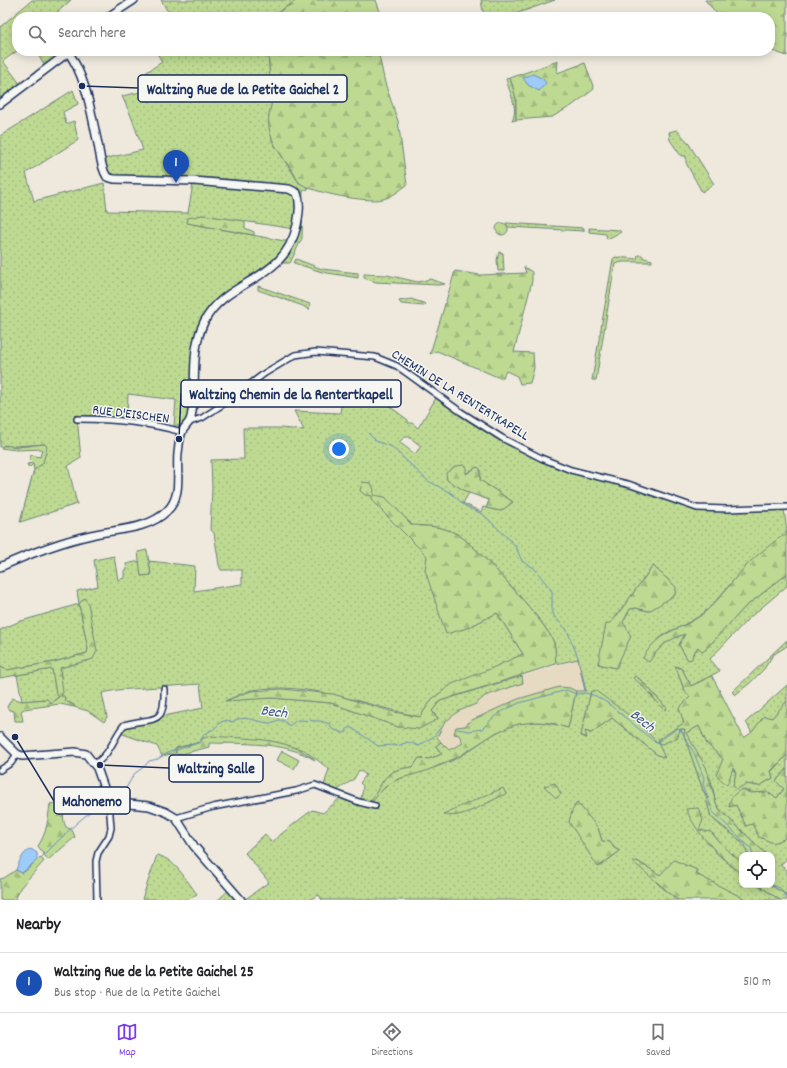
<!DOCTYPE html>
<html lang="en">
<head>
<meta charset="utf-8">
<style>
  :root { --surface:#fff; --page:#f6f6f6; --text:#202124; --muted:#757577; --line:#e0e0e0; --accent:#7c3aed }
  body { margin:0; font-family:Dekko,sans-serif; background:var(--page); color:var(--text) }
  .controls { position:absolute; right:12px; bottom:12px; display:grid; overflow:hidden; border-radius:8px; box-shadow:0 2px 10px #0003 }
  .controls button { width:36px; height:36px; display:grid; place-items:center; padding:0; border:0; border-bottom:1px solid var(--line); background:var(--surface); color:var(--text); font:20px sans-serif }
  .you { position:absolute; left:339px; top:449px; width:14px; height:14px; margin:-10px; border:3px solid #fff; border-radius:50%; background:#1a73e8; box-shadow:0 0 0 6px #1a73e833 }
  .badge { display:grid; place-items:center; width:26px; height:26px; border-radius:50%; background:var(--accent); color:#fff; font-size:13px; font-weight:700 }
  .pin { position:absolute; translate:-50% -33px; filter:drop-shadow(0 1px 2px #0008) }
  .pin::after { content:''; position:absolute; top:21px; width:14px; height:12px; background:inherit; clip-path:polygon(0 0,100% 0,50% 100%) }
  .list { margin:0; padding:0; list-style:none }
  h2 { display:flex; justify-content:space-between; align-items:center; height:52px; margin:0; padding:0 16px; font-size:17px }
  h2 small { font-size:13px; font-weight:400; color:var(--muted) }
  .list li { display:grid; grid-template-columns:26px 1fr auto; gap:12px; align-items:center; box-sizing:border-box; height:60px; padding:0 16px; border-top:1px solid var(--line) }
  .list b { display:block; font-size:15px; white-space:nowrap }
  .list p { margin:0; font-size:13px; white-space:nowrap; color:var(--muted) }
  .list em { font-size:13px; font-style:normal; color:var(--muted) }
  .icon { flex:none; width:22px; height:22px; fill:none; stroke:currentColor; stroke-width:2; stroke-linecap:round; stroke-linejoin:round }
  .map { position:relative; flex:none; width:787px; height:900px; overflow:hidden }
  .search { position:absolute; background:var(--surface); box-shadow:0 2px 10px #0003; left:12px; right:12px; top:12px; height:44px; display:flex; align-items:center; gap:10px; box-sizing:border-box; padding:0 14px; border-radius:16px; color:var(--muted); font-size:15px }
  .sheet { height:112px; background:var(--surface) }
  nav { display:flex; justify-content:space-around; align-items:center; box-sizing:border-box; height:56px; border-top:1px solid var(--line); background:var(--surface); font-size:11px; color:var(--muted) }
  nav a { display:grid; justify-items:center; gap:2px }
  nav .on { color:var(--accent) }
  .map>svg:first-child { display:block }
  .built { fill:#e7dac3 }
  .grass { fill:url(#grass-dots); stroke:#6c8478; fill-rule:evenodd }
  .forest { fill:url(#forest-firs); stroke:#6c8478 }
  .pitch { fill:#beda92; stroke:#6c8478 }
  .water { fill:#9eccf9; stroke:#6a8dbb }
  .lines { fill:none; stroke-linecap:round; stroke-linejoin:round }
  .stream { stroke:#6a8dbb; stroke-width:1 }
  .street-casing { stroke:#1b2f5e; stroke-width:8 }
  .secondary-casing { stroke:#1b2f5e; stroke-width:10 }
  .street { stroke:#f6f6f2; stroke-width:5 }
  .secondary { stroke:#f6f6f2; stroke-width:7 }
  .labels { text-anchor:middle; stroke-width:3; stroke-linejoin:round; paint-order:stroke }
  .street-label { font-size:14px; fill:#1b2f5e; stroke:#f6f6f2 }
  .water-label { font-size:15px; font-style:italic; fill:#3c5685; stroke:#f6f6f2 }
  .leader { fill:none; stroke:#1b2f5e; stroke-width:1.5 }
  .callout-dot { fill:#1b2f5e; stroke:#f6f6f2; stroke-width:1.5 }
  .callout { fill:#f6f6f2; stroke:#1b2f5e; stroke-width:1.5 }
  .callout-label { font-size:15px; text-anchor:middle; font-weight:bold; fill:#1b2f5e }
</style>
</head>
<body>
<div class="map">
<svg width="787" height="900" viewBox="0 0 787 900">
  <defs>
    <pattern id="grass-dots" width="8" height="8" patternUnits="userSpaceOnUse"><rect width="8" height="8" fill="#beda92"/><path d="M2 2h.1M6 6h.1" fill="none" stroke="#a3bb80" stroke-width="1.8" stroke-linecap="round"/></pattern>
    <pattern id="forest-firs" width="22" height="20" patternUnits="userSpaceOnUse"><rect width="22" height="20" fill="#beda92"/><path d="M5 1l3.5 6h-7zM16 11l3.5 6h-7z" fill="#a3bb80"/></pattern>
  </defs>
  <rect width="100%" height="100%" fill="#efe9dd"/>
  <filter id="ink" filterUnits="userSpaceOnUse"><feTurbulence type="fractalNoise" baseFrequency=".025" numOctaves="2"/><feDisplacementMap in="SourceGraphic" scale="8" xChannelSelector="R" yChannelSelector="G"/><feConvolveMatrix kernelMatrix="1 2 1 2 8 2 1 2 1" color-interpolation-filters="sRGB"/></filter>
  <g filter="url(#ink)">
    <path class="built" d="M578,659L586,691H576L570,688L470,721L459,735L464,743L449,750L437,737L445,722L459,711L476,704L485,696L523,683L522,676Z"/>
    <g class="grass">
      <path d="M32,0H71L52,17H17V51L3,61L21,85L0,101V27Z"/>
      <path d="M161,0H297L271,17H171Z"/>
      <path d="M481,0H555L507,17H484Z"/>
      <path d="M35,51H53L57,56L45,65Z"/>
      <path d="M156,51H268L271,93L275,95L269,116L272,141L299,183L311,188L303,191L302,238L290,263H282L272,272L230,297L211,315L200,346L190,413C186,421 183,426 174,426L176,400L128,394L127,419L93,415L77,417L81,458L68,466L77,504L20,522L34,470L43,463L45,444L0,447V136L73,90L78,104L63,112L66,124L74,121L78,140L26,173L34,201L104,183L107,211L188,213L193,184L117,177L107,171L103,159L143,150L131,116L122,96L145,91L142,75L162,62ZM202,215L295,229L290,242L187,223Z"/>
      <path d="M510,78L516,98V120L512,121C519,107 509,92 506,79Z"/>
      <path d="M677,130L687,141L714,184L702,192L686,163V156H681L670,140L669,132Z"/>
      <path d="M506,223L584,228V231L508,227Z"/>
      <path d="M589,228L619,230L621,232L607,239L606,234L589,232Z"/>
      <path d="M499,252L503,253L504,271H498L497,260Z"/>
      <path d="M638,255H642L644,258L652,260V262H622L615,264L596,380H592L613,259L615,257L637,259Z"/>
      <path d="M296,259L322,269L358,273V278L322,272L294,263Z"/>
      <path d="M364,274L387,275L418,282L430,279L445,284L438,285L395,283L376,282L364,278Z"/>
      <path d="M258,286L310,304L309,310L303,306L258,290Z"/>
      <path d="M411,299L426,304L424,306L401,304L399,301Z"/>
      <path d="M343,392L358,394L367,402L370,400L371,395L376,396L408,420V423H412L418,428L436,398C484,434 537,462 594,479L596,475L697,506L784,509L787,532L746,566L706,612L684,625L664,634L649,661C660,646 667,640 685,634L679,645L688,660L699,647L703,651L745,607L787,574V586L748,619L710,659L720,671L691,686L682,669L676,666C680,677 682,690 690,697L685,723L680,729H685L684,735L703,790C708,798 708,811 712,817C724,833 741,833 748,855H742V863L722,845L711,832L714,851L742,875V885H758L780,900H747L695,874L697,870L674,861L660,875L637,861L659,885L678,900H322L319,895L308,900H244L269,882L245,853L265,834L271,842L312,810L323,813L340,798C358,804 361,807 363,786L360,783L366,775L359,770L354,779L336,791L324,785L329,769L304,750L269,741L201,742L176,748V753L162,756L157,746L120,733L124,727L130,725L150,723L164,716L203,708L200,684L117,690L102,693L107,717L104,722L88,711L74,707V705L65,701L60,696L62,692L60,668L92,659L79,604L88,649L87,653L54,662L7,670L0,667V630L18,622L79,604L77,591L98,586L94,560L114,556L118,580L124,578V570H127L126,564L140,561L141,576L151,575L149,561L195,566L194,591L242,584V570H221L219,565L214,533L210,529L212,489L211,460L244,459L243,428H280L304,430L294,411L340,413ZM405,437H409L421,446L415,454L399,442ZM466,467L465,474L477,467L480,469V480L513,502L501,511L483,507L481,512L463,503L469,493L447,480ZM385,497L412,526C427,526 443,526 457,534C474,543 549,625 554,643C556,650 555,658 556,664L578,659L585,691H576L568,728C551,723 535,720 517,724C495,730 479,745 459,757C440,768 419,771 399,779C388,783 379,793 371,801C386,778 384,770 413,767L419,758L429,759L442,754L436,746L441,742L437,737L445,722L459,711L476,704L485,696L523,683L522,676L440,701L432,711L438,718L398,727L331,703L272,698L227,700C235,697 244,692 252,690C310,681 365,705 420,717L432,699L523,654L497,613L467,628L425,570L428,556L373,502ZM653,566L676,587L649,611L636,608L630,609L623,622L616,668L598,664L612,622ZM635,676C645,681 657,699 666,708V710L651,696ZM591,691L664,757L656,754L612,718L591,733L585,731L586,738L581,736ZM506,793C492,800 458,821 444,814ZM598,828L602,841L610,842L614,848L620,851L599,867Z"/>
      <path d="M787,640V646L773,655L764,669L750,683L735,695L732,692Z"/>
      <path d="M52,669L56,694L59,696L51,703L47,699L22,701L17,675Z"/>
      <path d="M787,685V701L772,718L764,717L752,733L746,722Z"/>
      <path d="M699,726L707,744L723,759L736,773L733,786L746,784L759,786L773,778L771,772L787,755V769L776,781L784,789L777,798C762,789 756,796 742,789L736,805L746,825L752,824L784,839L787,834V859L780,865L787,870V895L770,885H772V855H764L765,853L720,810L716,803L711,780L686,733Z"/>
      <path d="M157,855C175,859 186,880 197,894L187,900L142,899Z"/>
      <path d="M231,888L237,900H218Z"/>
    </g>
    <g class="forest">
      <path d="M297,0H376L382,17H271Z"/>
      <path d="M705,0H787V56L770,50V17H720Z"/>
      <path d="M268,51H378L385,83L398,121L407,185C400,190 392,197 383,199C368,203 312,193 300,183C296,180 295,174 292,170C278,151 264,134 270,110C271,105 272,99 275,95L271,93Z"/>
      <path d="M558,61L557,73L585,63L594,89L573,105L552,117L516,120V98L510,78Z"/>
      <path d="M202,215L245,221V228L254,232V235L187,223L188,218Z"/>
      <circle cx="502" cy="229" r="6"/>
      <path d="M524,267L532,272V281L514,352L533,353L534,368L530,383L520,384L517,376L506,371L502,379L437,351L430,354L455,271L480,275L526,273Z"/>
      <path d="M45,444L47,447L43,463L34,470L33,464L29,468L27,464L33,463L29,459L31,455L40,457L42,449L16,450L1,448L4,445L17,447Z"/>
      <path d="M464,465L466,467V474L477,467L480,469V480L513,502L501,511L486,508L489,500L469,493L447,480L446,473L456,466Z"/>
      <path d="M362,482L371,483L374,490L373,495L385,497L412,525C427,526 443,526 457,534C474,543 549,625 554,643C556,649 555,658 556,664L440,701L432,711L438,719L419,729L398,727L331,703L272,698L225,701L251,691L282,689L333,694L390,711L420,717L432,699L452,684L490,669L523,654L497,613L467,628L446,634L425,570L427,556L373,502L372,496L365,495L360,491Z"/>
      <path d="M787,532V574L745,607L703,652L698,647L693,653L692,659L688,660L679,645L685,634C667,640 660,646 649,662L643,658C660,627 683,632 706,611C720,599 732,581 745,567C757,554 773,543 787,532Z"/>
      <path d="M653,566L676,587L675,595L649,611L636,608L630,609L623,622L631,636L616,668L598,664L606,624L612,622Z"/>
      <path d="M84,598L88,603L97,651L93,659L60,668L63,692L61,696H64L65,701L74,705V707L60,704L24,709L21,711L23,721H15L14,711L9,710L7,707L12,698L22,701L47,699L51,703L59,697L56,694L52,669L0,678V667L7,670L54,662L87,653L88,649L79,604Z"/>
      <path d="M675,666L682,669L691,686L712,676L744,738L752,732L764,716L772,718L787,701V755L771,771L773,778L759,786L746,784L737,789L733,786L736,773L733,768L727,785L716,775L723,759L707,744L699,726L686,733L706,767L716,803L720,810L765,853L764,855H748L745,844L711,817L706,799L708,798L703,790L684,735L685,729H680L678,737L662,744L658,743L665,758L656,754L612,718L591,733L585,731L587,738L581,735L591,691H596L633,718L658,743L659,739L684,723L679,708L690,697C682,689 680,676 675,666Z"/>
      <path d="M635,676C646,683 656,698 667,708L665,710C655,701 644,685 633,678Z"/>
      <path d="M559,687L570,688L576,691L568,728L551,723L536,722L518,724L497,732L458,757L426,771L398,779L385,787L371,803V801C386,778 384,770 413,767L419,758L429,759L442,754L436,746L441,742L449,750L463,743L459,735L454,734L456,727L465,726L470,721L518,699Z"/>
      <path d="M211,736C244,739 288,736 315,760C284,741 243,744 209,743V747L178,755L176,753V748L201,742V739Z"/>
      <path d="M787,769V834L784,839L773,843L759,837L752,824L746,826L736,805L729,807C729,798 735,793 742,789L750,793L767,792L777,798L784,789L776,781Z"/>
      <path d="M555,783L561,794L556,798L544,786Z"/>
      <path d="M503,788L506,794C490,800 459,822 443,814Z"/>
      <path d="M68,801C64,811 61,817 66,827L72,830L75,837L48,860L38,846C47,833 48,819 50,804Z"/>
      <path d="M577,802L598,828L602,841L610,842L614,848L620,851L598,867L569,822L572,811Z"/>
      <path d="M698,808L703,820L699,830L711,832L722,845L742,863V875C720,856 698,837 686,809Z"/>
      <path d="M40,857L44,861L20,888L16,898L17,900H0V879L4,878L16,870L22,873L27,870Z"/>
      <path d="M674,860L697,870L696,874L747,900H678L633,862L637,861L660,875Z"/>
      <path d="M758,885H770L787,895V900H780Z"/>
    </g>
    <g class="pitch">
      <path d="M147,550L151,575L141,576L138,552Z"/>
      <path d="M282,751L299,760L294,769L277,760Z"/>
    </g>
    <g class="water">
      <path d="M533,74L543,79L546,83L539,91L528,85L523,78Z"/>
      <path d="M31,849L37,853V860L22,873L16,870C19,862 23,852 31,849Z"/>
    </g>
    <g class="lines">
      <g class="stream">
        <path d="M368,433L376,441L392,447L428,481L451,493L465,506L484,515L515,545L522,561L534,568L552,591V610L554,616L567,630L579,660"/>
        <path d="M581,668L586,691"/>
        <path d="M457,729L469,731L482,729L497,714L519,703L567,690L576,694L586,693L596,696L609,704L656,743L678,728L682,732L694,753L704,778L703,784L713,812L751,848L753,855"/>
        <path d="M113,795L125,790L134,774L145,766L149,761L158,759L167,753L201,742L204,734L214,729L221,722L227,720L232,722C243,714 257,722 269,723C274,723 278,718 284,721C286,722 287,724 289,726L297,720L320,721L330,724L332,729L343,733L347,732V728H352L378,746L394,745L397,746L408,742L419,746L434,736L441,727"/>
        <path d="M41,858C61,838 82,816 105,801"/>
        <path d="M772,885L780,888L787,898"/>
      </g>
      <defs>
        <g id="street">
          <path d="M77,419C113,419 147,422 182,432"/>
          <path d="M190,422L202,418L225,403L265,373L295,355L316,352L375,357L397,366L461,412L502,438L541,458L571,470L631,485L697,508L727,509L787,507"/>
          <path d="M94,764C110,756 113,738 124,725C153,716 165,728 164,689"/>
          <path d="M0,770L11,763L17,754"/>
          <path d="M176,818L213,807L296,791L315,785L359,802L375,806"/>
          <path d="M97,900L96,861L98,853L109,836L111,828L109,802"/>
        </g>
        <g id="secondary">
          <path d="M108,17L134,0"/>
          <path d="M0,104L70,51"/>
          <path d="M0,567C29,554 59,542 91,535C116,529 148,530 167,511C183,496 176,472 178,453C179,447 179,438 182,432C184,426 190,424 191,417C198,386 189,353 204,322C227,277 284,284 297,225C299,214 301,203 297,193L289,189L194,181L114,179L107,177C101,168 100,155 98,144C91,114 87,78 68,52"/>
          <path d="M0,737L17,754L22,756L75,752L86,754L97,768L109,802L149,806L166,812L176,818L194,846L241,900"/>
        </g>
      </defs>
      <use href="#street" class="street-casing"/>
      <use href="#secondary" class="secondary-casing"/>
      <use href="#street" class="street"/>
      <use href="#secondary" class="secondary"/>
    </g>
  </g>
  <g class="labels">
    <g class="street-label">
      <text transform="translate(461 394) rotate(32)" y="5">CHEMIN DE LA RENTERTKAPELL</text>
      <text transform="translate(131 413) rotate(7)" y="5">RUE D'EISCHEN</text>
    </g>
    <g class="water-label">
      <text transform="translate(274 711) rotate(7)" y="5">Bech</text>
      <text transform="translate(643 720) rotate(38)" y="5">Bech</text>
    </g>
  </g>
  <path class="leader" d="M82 86L138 88M179 439L181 393M100 765L169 768M15 737L54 801"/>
  <g class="callout-dot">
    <circle cx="82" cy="86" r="4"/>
    <circle cx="179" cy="439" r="4"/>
    <circle cx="100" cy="765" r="4"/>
    <circle cx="15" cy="737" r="4"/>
  </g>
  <g class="callout">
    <rect x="138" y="75" width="209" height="27" rx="4"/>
    <rect x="181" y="380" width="220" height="27" rx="4"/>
    <rect x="169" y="755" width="94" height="27" rx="4"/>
    <rect x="54" y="787" width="76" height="27" rx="4"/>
  </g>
  <g class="callout-label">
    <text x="243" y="94">Waltzing Rue de la Petite Gaichel 2</text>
    <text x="291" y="399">Waltzing Chemin de la Rentertkapell</text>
    <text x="216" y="773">Waltzing Salle</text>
    <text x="92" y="806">Mahonemo</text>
  </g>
</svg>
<div class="controls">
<button><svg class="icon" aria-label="locate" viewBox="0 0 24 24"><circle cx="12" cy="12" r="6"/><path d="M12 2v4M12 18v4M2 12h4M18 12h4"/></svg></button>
</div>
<div class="you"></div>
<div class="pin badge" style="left:176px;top:183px;background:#1a4fb4">1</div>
<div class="search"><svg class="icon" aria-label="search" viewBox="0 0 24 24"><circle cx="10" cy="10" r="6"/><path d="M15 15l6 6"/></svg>Search here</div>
</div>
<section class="sheet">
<h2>Nearby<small></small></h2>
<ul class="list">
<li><span class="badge" style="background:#1a4fb4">1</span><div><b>Waltzing Rue de la Petite Gaichel 25</b><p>Bus stop · Rue de la Petite Gaichel</p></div><em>510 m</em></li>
</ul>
</section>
<nav>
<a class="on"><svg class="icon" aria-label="map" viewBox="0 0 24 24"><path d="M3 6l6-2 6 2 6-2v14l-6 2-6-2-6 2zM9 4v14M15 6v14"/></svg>Map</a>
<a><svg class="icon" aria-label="directions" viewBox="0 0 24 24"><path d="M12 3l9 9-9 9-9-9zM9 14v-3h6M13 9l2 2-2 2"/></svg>Directions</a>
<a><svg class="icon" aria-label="saved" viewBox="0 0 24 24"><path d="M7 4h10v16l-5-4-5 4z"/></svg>Saved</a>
</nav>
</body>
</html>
